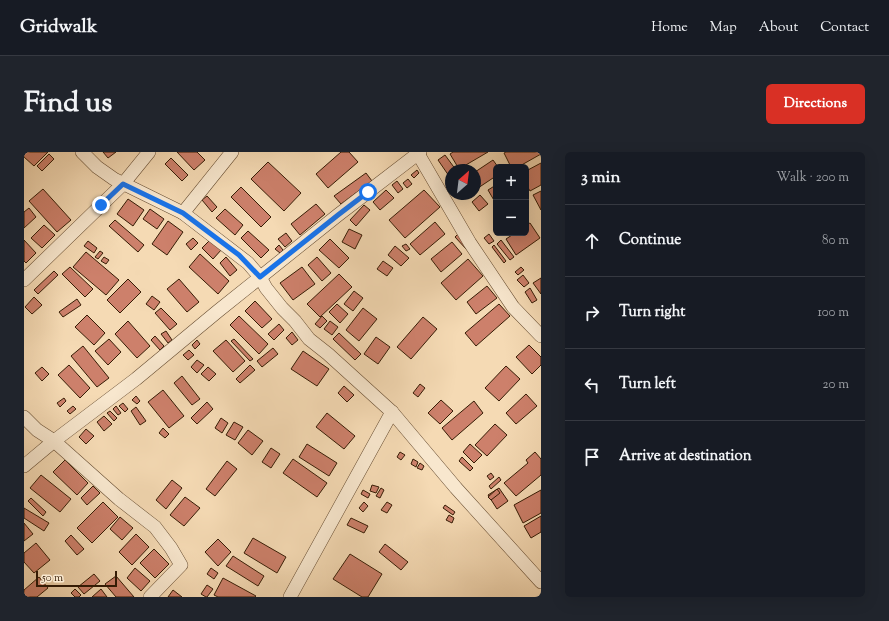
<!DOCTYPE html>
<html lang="en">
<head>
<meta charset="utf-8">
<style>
  :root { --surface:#171b24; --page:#20242c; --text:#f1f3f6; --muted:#9ea1a6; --line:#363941; --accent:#d93025 }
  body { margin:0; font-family:"Sorts Mill Goudy",serif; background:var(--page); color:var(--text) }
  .controls { position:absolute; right:12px; top:12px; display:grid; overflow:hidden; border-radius:6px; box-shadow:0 4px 16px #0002 }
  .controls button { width:36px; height:36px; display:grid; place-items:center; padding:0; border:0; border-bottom:1px solid var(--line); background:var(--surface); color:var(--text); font:20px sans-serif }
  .compass { position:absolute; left:421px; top:12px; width:36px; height:36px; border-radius:50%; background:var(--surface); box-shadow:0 4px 16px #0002; rotate:28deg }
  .scale { position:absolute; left:12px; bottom:10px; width:81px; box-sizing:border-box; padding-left:4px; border:2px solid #361c05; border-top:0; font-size:11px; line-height:14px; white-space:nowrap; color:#361c05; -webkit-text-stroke:3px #f8e7ce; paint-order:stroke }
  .stop { position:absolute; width:12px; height:12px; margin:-9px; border:3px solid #1a73e8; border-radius:50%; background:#fff }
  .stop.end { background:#1a73e8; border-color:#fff; box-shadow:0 1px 4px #0008 }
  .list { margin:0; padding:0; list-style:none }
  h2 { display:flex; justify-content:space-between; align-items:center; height:52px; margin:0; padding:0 16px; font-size:17px }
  h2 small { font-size:13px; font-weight:400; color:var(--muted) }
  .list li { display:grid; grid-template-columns:26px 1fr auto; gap:12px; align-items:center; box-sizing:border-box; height:72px; padding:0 16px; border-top:1px solid var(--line) }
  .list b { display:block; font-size:15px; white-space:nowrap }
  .list em { font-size:13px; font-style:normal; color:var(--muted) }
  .icon { flex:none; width:22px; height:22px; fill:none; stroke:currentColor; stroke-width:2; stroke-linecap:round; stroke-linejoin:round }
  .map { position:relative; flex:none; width:517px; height:445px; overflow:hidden; border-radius:6px }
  header { display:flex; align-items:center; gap:24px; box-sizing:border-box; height:56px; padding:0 20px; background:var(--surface); border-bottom:1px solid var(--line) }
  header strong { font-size:19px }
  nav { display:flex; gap:22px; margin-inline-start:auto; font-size:14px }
  .intro { display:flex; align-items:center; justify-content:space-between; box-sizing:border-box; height:96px; padding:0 24px }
  h1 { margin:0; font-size:28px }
  .button { padding:10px 18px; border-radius:6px; background:var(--accent); color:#fff; font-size:14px; font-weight:700 }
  main { display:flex; gap:24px; padding:0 24px }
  aside { flex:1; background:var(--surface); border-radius:6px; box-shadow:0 4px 16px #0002 }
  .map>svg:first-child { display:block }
  .building { fill:#cd806b; stroke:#361c05 }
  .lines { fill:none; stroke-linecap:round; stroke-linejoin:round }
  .minor-casing { stroke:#664c31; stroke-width:14 }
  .minor { stroke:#f8e7ce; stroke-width:13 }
  .route { stroke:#1a73e8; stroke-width:5 }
</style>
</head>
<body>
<header>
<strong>Gridwalk</strong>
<nav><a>Home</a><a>Map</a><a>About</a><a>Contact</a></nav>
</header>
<div class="intro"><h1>Find us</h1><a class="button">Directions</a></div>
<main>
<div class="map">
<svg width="517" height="445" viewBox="0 0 517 445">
  <rect width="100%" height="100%" fill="#f5dab4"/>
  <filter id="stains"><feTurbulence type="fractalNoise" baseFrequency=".005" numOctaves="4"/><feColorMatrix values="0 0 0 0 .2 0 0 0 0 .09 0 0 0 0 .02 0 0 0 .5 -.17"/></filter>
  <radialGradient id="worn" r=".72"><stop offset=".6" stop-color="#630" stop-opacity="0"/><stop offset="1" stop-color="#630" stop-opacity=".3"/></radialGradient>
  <g class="building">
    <path d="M0,0H24L10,14L0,5Z"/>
    <path d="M79,0H92L84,6Z"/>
    <path d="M153,0H173L181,8L170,18Z"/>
    <path d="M317,0H325L334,10L304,36L292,22Z"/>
    <path d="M429,0H464L435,17L426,2Z"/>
    <path d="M482,0H517V2L494,15H487L480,1Z"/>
    <path d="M25,2L30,7L18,19L13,14Z"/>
    <path d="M421,3L432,18H427V22L425,24L414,8Z"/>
    <path d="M147,6L164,23L158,29L141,12Z"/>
    <path d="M469,8L474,15H472V24L454,36L451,31V20Z"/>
    <path d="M244,10L277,41L260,59L227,27Z"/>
    <path d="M517,11V33L506,39L502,32V19Z"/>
    <path d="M393,18L395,21L390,26L387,23Z"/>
    <path d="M342,21L348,29L317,52L310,44Z"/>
    <path d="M384,27L388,32L383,36L379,31Z"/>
    <path d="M373,29L379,37L374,41L368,33Z"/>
    <path d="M472,33V49L471,50L464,38Z"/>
    <path d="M217,35L247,65L237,75L207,45Z"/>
    <path d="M19,37L47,68L33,80L5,49Z"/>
    <path d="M362,38L370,46L356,58L349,50Z"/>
    <path d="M400,38L416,55L381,86L365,68Z"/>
    <path d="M517,39V58L509,43Z"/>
    <path d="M456,43L464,52L455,59L448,50Z"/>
    <path d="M183,44L193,55L188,60L178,48Z"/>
    <path d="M104,47L120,58L109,74L93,62Z"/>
    <path d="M292,52L301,62L276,83L267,72Z"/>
    <path d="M340,53L346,58L332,74L326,68Z"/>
    <path d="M5,56L12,65L0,76V60Z"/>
    <path d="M126,57L140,67L133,77L119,67Z"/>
    <path d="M201,57L219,73L211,83L192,66Z"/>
    <path d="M91,68L120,93L114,100L85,74Z"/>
    <path d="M144,69L159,80L143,103L128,92Z"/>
    <path d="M411,70L421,82L396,103L386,92Z"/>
    <path d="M506,71L516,86L492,103L482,87L491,81H502V73Z"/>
    <path d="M20,73L31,83L18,96L7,86Z"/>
    <path d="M325,77L338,83L331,97L318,90Z"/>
    <path d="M224,79L245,98L237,106L217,86Z"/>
    <path d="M262,81L268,89L261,95L254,87Z"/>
    <path d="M435,81L447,95L443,98L431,85Z"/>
    <path d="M465,82L470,89L465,92L460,86Z"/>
    <path d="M169,86L174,91L167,98L162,92Z"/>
    <path d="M187,87L198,97L189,107L178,96Z"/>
    <path d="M306,87L325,106L315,116L295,98Z"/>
    <path d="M0,88L12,101L2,111L0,109Z"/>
    <path d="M477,88L490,105L486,108L473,92Z"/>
    <path d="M64,89L73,96L70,101L60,94Z"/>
    <path d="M428,90L438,102L417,120L407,107Z"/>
    <path d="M382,92L386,97L382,99L378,94Z"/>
    <path d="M255,93L259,98L256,101L251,97Z"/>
    <path d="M470,93L482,109L480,111L468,95Z"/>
    <path d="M371,94L385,106L377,114L364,103Z"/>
    <path d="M76,99L79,101L74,107L71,105Z"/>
    <path d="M62,100L95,128L82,143L49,115Z"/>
    <path d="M176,102L205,129L194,142L165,115Z"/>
    <path d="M80,105L85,108L82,112L77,109Z"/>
    <path d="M202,105L213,118L206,124L196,111Z"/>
    <path d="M293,105L307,121L298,129L284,113Z"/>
    <path d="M444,107L459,124L432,148L417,131Z"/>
    <path d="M359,109L369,116L363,124L353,117Z"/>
    <path d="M46,115L69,137L61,145L38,122Z"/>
    <path d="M278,115L291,132L269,148L256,131Z"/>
    <path d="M497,115L500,118L494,123L491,120Z"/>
    <path d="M30,119L34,123L14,142L10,138Z"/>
    <path d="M315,122L328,135L296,165L283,152Z"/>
    <path d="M499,123L505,131L500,135L493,128Z"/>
    <path d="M517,126V142L509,131Z"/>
    <path d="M104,127L117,140L96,161L83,148Z"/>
    <path d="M155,127L175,150L163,160L143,137Z"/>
    <path d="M463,134L473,146L452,162L443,150Z"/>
    <path d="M506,136L513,148L508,151L501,140Z"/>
    <path d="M330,139L339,146L329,159L320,152Z"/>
    <path d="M128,144L136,150L130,158L122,152Z"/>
    <path d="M10,145L18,153L8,162L1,155Z"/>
    <path d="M53,147L57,153L39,165L35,160Z"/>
    <path d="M231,149L248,167L238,176L221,159Z"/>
    <path d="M313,152L324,162L316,171L305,160Z"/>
    <path d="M475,152L486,164L452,194L441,181Z"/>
    <path d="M137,156L153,172L146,178L131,161Z"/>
    <path d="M339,156L353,167L335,189L322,178Z"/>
    <path d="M63,163L81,181L70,193L51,175Z"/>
    <path d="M215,164L244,192L235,202L206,173Z"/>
    <path d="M298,164L303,169L296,176L291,172Z"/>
    <path d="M399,165L413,177L387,207L373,195Z"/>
    <path d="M104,169L126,194L113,206L91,182Z"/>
    <path d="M306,169L314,175L308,183L300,177Z"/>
    <path d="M255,172L260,178L250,188L244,182Z"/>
    <path d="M142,179L148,188L144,191L137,182Z"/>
    <path d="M268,180L274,188L268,193L262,186Z"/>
    <path d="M315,181L337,202L331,208L309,187Z"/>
    <path d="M131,184L140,194L136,198L127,188Z"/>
    <path d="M352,185L366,195L354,212L340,202Z"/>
    <path d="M85,187L97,200L84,213L71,199Z"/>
    <path d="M210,187L229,207L226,209L207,189Z"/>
    <path d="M173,188L176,192L171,197L168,193Z"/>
    <path d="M202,188L221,209L209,220L189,199Z"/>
    <path d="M505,193L517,205V213L508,222L492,205Z"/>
    <path d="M59,194L85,226L73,235L47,204Z"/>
    <path d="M249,196L254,202L238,215L233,209Z"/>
    <path d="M165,198L170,203L164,208L159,203Z"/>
    <path d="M279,199L305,217L293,234L267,217Z"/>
    <path d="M173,208L180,213L173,221L167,215Z"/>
    <path d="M45,213L66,236L56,246L34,223Z"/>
    <path d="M226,213L231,218L216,231L212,227Z"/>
    <path d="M482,214L496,227L475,249L461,236Z"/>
    <path d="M18,215L25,222L18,229L11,221Z"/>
    <path d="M184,215L192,222L185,229L177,222Z"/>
    <path d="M158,224L176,247L168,253L150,231Z"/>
    <path d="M396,232L401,236L394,245L389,241Z"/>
    <path d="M320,234L330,243L323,250L314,241Z"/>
    <path d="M139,238L160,264L145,276L124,250Z"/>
    <path d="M502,242L513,254L492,272L482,261Z"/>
    <path d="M112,244L116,249L113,252L108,248Z"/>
    <path d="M40,246L42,249L36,255L33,251Z"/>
    <path d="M417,248L429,259L416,272L404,261Z"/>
    <path d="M450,249L459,261L428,288L418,276Z"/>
    <path d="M183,250L189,257L173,272L167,266Z"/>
    <path d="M99,251L104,257L101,260L95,254Z"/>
    <path d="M49,254L52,257L46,262L43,259Z"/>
    <path d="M92,254L97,261L94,263L89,257Z"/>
    <path d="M112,255L122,269L116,273L107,259Z"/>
    <path d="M86,259L93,266L90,269L83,261Z"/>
    <path d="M303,261L331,284L320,297L292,275Z"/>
    <path d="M80,264L88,272L80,279L73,270Z"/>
    <path d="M197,266L204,271L198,281L191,276Z"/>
    <path d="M210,270L219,275L211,288L202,283Z"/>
    <path d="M471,272L483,283L463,304L451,293Z"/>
    <path d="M139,276L145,282L141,286L135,281Z"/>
    <path d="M62,277L70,284L62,292L55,285Z"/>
    <path d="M224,278L239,289L228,303L214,291Z"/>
    <path d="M283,292L313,311L305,324L275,305Z"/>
    <path d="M446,292L458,303L450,311L439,300Z"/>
    <path d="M247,296L256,302L247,316L238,310Z"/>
    <path d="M376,300L381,303L377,308L373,305Z"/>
    <path d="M511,300L517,307V323L492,344L480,331L504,311L502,308Z"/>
    <path d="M438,305L449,316L446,319L435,309Z"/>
    <path d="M269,307L303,331L293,345L259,321Z"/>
    <path d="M389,307L394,310L392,315L387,312Z"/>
    <path d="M41,308L64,331L53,343L29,320Z"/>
    <path d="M203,309L213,317L191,344L182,337Z"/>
    <path d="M396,311L400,314L398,318L393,316Z"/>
    <path d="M467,321L470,325L466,328L463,324Z"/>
    <path d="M17,323L47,347L36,360L6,336Z"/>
    <path d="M475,325L477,328L467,337L465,334Z"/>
    <path d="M148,328L158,336L142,357L132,348Z"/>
    <path d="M348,333L355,335L352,341L346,339Z"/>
    <path d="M69,334L76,341L63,353L57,346Z"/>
    <path d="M357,336L360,338L356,346L352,344Z"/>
    <path d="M475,336L484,349L473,357L464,343Z"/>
    <path d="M473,337L476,341L467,348L464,345Z"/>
    <path d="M339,338L346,342L344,346L337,342Z"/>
    <path d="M517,338V361L499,371L490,353Z"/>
    <path d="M161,345L176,356L160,374L146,363Z"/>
    <path d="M7,346L22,360L19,364L4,349Z"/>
    <path d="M79,350L94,365L68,391L53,376Z"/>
    <path d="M340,350L344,354L339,360L335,356Z"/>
    <path d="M363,350L368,353L363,361L357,358Z"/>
    <path d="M421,353L431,360L429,363L419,356Z"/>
    <path d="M0,356L25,371L20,379L0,366Z"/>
    <path d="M425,363L430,366L428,371L422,368Z"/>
    <path d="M517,364V380L507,386L500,374Z"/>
    <path d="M96,365L109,376L98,388L86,377Z"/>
    <path d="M327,366L344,374L340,381L323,373Z"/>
    <path d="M0,371L9,382L0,389Z"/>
    <path d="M112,382L125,395L108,413L95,400Z"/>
    <path d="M47,383L60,397L53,403L41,389Z"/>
    <path d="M229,386L262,405L253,421L220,401Z"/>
    <path d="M194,387L207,400L194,414L181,400Z"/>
    <path d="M12,391L26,408L10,421L0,410V401Z"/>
    <path d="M361,392L384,410L377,418L355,400Z"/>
    <path d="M130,397L145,412L131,426L116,411Z"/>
    <path d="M326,402L358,422L344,445H338L309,427Z"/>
    <path d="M209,404L240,424L234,434L202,414Z"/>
    <path d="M111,416L126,429L117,439L103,426Z"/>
    <path d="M187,416L194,421L190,427L183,422Z"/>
    <path d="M70,422L76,429L60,442L54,435Z"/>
    <path d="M92,424L110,445H92L81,432Z"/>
    <path d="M15,425L24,436L13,445H0V438Z"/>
    <path d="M199,426L232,444L231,445H194L190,443Z"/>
    <path d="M183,433L189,437L183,445H182L177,442Z"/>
    <path d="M51,437L57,443L55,445H51L47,441Z"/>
    <path d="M77,437L83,445H68Z"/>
    <path d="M149,438L158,445H144Z"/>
  </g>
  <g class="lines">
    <defs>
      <g id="minor">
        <path d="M58,0L73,15L90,27L159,61L224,111L236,125L242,136L258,156L271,169L285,187L304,202L368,260L432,336L517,430"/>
        <path d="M393,0L446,91L489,155L517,184"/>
        <path d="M159,61L208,0"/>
        <path d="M0,128L99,32L125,0"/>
        <path d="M0,265L13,278L30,289L95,347L131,375L147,396L157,413L126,445"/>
        <path d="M0,314L30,289L112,227L194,159L314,63L396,0"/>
        <path d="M266,445L368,260"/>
      </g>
    </defs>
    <use href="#minor" class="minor-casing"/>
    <use href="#minor" class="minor"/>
  </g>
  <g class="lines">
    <path class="route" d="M77,53L99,32L159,61L215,103L236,125L314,63L344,40"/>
  </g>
  <rect width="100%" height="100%" filter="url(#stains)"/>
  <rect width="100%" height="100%" fill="url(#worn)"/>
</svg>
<div class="controls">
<button>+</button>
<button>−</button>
</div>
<svg class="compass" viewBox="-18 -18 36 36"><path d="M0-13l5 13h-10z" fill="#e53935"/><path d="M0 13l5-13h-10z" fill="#9ea1a6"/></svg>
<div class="scale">50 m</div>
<div class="stop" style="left:344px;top:40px"></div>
<div class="stop end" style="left:77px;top:53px"></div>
</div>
<aside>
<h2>3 min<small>Walk · 200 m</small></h2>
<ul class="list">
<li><svg class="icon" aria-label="ahead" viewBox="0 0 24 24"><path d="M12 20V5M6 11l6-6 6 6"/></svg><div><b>Continue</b></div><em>80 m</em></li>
<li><svg class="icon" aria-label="right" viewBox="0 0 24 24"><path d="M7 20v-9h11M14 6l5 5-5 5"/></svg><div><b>Turn right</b></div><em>100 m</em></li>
<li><svg class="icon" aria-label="left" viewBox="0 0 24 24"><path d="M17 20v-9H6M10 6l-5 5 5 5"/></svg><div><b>Turn left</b></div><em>20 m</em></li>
<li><svg class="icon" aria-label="arrive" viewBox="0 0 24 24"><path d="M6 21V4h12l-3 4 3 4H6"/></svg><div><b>Arrive at destination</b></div></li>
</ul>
</aside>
</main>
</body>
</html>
